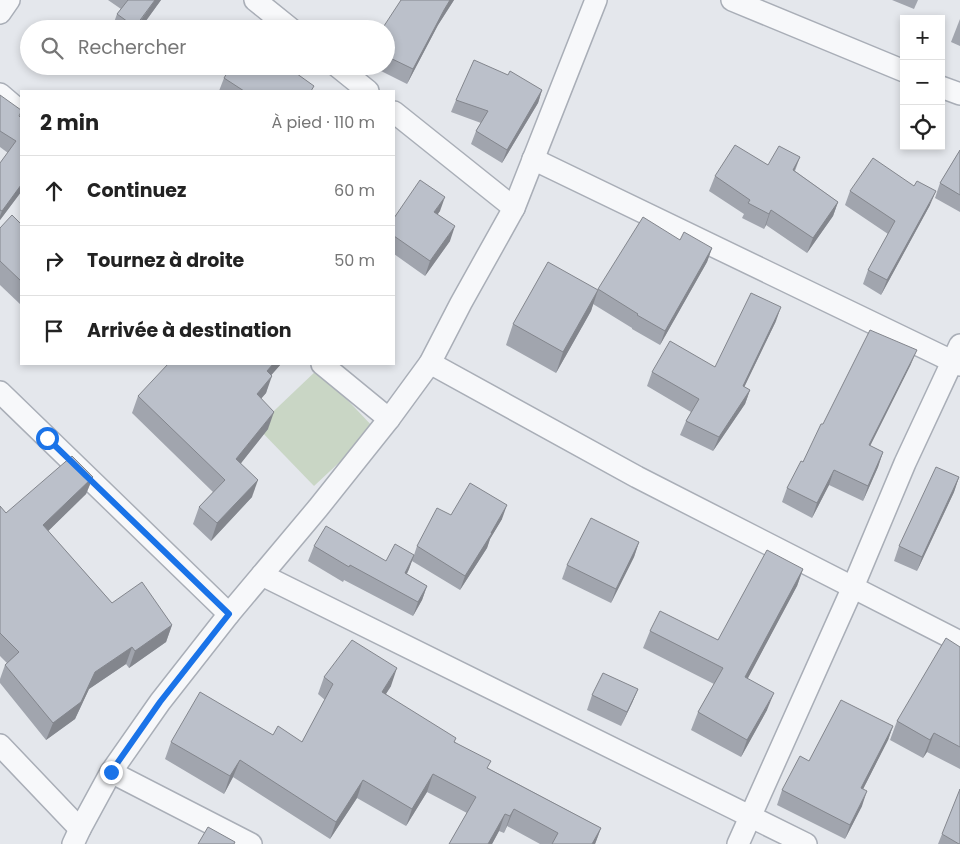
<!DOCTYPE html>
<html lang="fr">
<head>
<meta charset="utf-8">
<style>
  :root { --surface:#fff; --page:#f2f2f2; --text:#222; --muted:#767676; --line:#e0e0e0 }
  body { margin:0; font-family:Poppins,sans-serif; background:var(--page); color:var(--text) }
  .controls { position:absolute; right:15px; top:15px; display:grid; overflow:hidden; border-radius:0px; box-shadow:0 2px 8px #0003 }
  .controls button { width:45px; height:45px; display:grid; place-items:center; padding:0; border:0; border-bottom:1px solid var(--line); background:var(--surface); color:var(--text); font:25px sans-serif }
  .stop { position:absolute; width:15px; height:15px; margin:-11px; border:4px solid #1a73e8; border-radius:50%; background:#fff }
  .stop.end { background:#1a73e8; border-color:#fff; box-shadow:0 1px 5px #0008 }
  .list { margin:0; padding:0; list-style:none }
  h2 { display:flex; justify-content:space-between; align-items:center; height:65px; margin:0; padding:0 20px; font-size:21px }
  h2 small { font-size:16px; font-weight:400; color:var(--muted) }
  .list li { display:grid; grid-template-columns:32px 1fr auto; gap:15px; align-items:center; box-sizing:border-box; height:70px; padding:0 20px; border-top:1px solid var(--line) }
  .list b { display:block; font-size:19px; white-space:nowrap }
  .list em { font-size:16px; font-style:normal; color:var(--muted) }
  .icon { flex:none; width:28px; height:28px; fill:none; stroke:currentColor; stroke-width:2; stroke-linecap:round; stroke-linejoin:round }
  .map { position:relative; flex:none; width:960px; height:844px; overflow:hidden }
  .search { position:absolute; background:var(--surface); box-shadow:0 2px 8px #0003; left:20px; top:20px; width:375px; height:55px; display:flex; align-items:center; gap:12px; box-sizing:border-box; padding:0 18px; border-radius:28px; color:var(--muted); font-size:19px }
  .panel { position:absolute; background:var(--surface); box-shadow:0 2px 8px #0003; left:20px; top:90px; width:375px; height:275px; border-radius:0px }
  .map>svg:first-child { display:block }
  .green { fill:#c9d6c5 }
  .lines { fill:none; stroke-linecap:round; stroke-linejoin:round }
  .street-casing { stroke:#a9aeb7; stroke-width:24 }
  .street { stroke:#f7f8fa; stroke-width:21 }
  .wall { fill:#a1a5ae }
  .shaded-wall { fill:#83868d }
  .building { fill:#bbc0ca; stroke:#83868d }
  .route { stroke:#1a73e8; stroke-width:6 }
</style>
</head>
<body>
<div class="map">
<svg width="960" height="844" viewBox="0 0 960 844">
  <rect width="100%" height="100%" fill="#e4e7ec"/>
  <path class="green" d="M318,369L375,429L314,486L257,427Z"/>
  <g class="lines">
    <defs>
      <g id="street">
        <path d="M255,0L291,29"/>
        <path d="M732,0L904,71"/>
        <path d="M0,13L9,0"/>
        <path d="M337,66L368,91"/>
        <path d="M941,87L960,94"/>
        <path d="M0,94L21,112"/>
        <path d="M394,112L514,208"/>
        <path d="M533,159L960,365"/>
        <path d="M430,363L637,477L960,642"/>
        <path d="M322,364L389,419"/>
        <path d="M0,392L229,614"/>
        <path d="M262,575L806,844"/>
        <path d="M0,745L80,829"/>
        <path d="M111,772L251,844"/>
        <path d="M73,844L80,829L111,772L160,702L229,614L318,508L389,419L430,363L461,303L514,208L596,0"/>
        <path d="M738,844L853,587L905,463L960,345"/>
      </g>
    </defs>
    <use href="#street" class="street-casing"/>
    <use href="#street" class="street"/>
  </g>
  <g class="wall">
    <path d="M108,0H161L140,29L112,28L117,14L121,9Z"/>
    <path d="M401,0H454L438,25L407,84L377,69L378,66H386V29Z"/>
    <path d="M892,0H918L914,9Z"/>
    <path d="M960,19V46L951,42Z"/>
    <path d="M224,78L312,91H219Z"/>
    <path d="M542,90L538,103L502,163L471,144L476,131L481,123L451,112L456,100Z"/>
    <path d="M0,95L21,118V192L0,220V163L8,153L0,147Z"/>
    <path d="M960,150V212L935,198L940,183Z"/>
    <path d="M800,157L795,171L838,202L833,216L807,253L766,225L764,229L742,218L744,214L709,191L715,176L768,165Z"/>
    <path d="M914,186L930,205L881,295L863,284L868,270L888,234L845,205L850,191Z"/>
    <path d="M440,211L437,214L450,241L425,276L394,254V218Z"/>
    <path d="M21,224V305L0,285V228Z"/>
    <path d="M680,240L712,248L707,262L660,345L632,329V328L593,304L591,311L556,373L506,345L513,324L598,290Z"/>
    <path d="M776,321L744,387L750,390L745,404L713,451L680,435L686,421L691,412L647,386L652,372L715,367Z"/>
    <path d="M281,364L271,375L266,393L261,399L268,429L241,463L252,497L211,541L193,524L199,507L213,492L132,413L138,396Z"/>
    <path d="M911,364L870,446L883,452L878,467L863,501L829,485L812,518L782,502L787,488L803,462L823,424Z"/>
    <path d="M93,477L86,494L48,531L112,603L172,625L166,642L129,668L126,664L89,689L75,719L46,740L0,683V679L5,665L7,663L0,656V506L6,513Z"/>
    <path d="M959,477L954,492L917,571L894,561L899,546Z"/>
    <path d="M451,515L502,519L490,539L487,548L460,590L412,561L407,574L427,586L422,600L413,616L344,580L343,582L308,561L314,546L386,561L414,555L417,546Z"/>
    <path d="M639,542L634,557L611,603L562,579L567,565Z"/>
    <path d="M803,569L797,586L747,679L767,710L741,757L691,730L698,712L714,684L643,648L650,631L718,640Z"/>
    <path d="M960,647V769L927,752L923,758L890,740L897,721Z"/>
    <path d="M324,677L391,686L386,694L455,742L488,768L601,828L595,844H540L507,826L504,833L499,831L492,844H449L467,813L427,792L406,826L357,798L330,839L233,777L224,794L165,759L171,742L273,735L302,742L325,700L318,694Z"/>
    <path d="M638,689L632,703L621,726L587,710L592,695Z"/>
    <path d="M893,726L888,740L863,789L862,806L845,839L777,805L782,790L809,761Z"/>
    <path d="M942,834L960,844H938Z"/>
  </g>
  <g class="shaded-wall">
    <path d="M155,0H161L140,29H135Z"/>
    <path d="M450,0H454L438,25L407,84L413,69L444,10Z"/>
    <path d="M542,90L538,103L502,163L507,150Z"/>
    <path d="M800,157L794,171L793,170Z"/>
    <path d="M21,185V192L0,220V216L2,211Z"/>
    <path d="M936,191L930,205L881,295L887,280Z"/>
    <path d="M445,197L440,211L429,227L434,212Z"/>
    <path d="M838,202L833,216L807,253L813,238Z"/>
    <path d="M771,210L766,225L764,229L769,214Z"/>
    <path d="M455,226L450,241L425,276L430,261Z"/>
    <path d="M712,248L707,262L660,345L665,331Z"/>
    <path d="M598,290L591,311L556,373L563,352Z"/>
    <path d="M781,307L776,321L738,400L743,386Z"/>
    <path d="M917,350L911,364L863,460L869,445Z"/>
    <path d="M273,364H281L260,388L267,371Z"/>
    <path d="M272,376L266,393L250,411L257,394Z"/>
    <path d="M750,390L745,404L713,451L719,437Z"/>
    <path d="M274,412L268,429L230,477L236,459Z"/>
    <path d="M883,452L878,467L863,501L868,486Z"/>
    <path d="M834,470L829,485L812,518L817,503Z"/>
    <path d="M93,477L86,494L37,542L43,525Z"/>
    <path d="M959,477L954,492L917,571L922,557Z"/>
    <path d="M258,480L252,497L211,541L217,523Z"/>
    <path d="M507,505L502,519L490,539L487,548L460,590L465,576Z"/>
    <path d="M639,542L634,557L611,603L616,589Z"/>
    <path d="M414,555L409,569L400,587L405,573Z"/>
    <path d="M803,569L797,586L739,695L745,677Z"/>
    <path d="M427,586L422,600L413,616L418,602Z"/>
    <path d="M172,625L166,642L129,668L135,651Z"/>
    <path d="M132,647L126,664L89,689L75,719L46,740L53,723L95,672Z"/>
    <path d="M397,668L391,686L376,709L382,692Z"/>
    <path d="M638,689L632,703L621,726L627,712Z"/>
    <path d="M774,693L767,710L741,757L747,740Z"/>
    <path d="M893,726L888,740L856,803L861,788Z"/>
    <path d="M934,733L927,752L923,758L930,740Z"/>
    <path d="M240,760L233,777L224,794L230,776Z"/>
    <path d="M433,774L427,792L406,826L412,809Z"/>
    <path d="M363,780L357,798L330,839L336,822Z"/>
    <path d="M867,791L862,806L845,839L850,825Z"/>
    <path d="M514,809L507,826L504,833L510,816Z"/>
    <path d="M505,814L499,831L492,844H488Z"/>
    <path d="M601,828L595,844H592Z"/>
  </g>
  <g class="building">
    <path d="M128,0H155L135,27L117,14Z"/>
    <path d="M401,0H450L444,10L413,69L386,56V51L392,45L386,41V29H382Z"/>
    <path d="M474,60L508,75L510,71L542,90L507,150L476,131L488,111L456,100Z"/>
    <path d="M231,66H278L283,69L285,66H286L314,86L311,91H244L224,78Z"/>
    <path d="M0,95L21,110V112L19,116L21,118V185L2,211L0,210V163L16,141L0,131Z"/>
    <path d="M735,145L768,165L779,146L800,157L793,170L838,202L813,238L771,210L769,214L748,203L750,200L715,176Z"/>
    <path d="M960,150V195L940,183Z"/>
    <path d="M873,158L914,186L917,181L936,191L887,280L868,270L895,221L850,191Z"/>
    <path d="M420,180L445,197L434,212L455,226L430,261L394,236V218Z"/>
    <path d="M12,215L21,224V281L0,261V228Z"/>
    <path d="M643,217L680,240L684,232L712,248L665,331L637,315L638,314L598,289Z"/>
    <path d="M548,262L598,290L563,352L513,324Z"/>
    <path d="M751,293L781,307L743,386L750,390L719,437L686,421L699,399L652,372L670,341L715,367Z"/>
    <path d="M870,330L917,350L869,445L883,452L868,486L834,470L817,503L787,488L801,461L803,462L821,424H823Z"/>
    <path d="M168,364H273L267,371L272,376L257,394L274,412L236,459L258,480L217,523L199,507L225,480L138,396Z"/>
    <path d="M72,456L93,477L43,525L112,603L142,582L172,625L135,651L132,647L95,672L81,702L53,723L5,665L19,652L0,633V506L6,513Z"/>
    <path d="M936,467L959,477L922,557L899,546Z"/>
    <path d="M470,483L507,505L491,533H492L465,576L417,546L437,508L451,515Z"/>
    <path d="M591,518L639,542L616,589L567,565Z"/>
    <path d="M326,526L386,561L395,544L414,555L405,573L427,586L418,602L350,565L349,567L314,546Z"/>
    <path d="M767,550L803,569L745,677L774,693L747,740L698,712L723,668L650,631L660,611L718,640Z"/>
    <path d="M946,638L960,647V747L934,733L930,740L897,721Z"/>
    <path d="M352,640L397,668L382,692L456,738L454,742L491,761L487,768L601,828L592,844H552L558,833L514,809L510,816L505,814L488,844H449L476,797L433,774L412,809L363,780L336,822L240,760L230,776L171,742L200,692L273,735L278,726L302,742L333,684L324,677Z"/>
    <path d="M603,673L638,689L627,712L592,695Z"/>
    <path d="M841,700L893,726L861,788L867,791L850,825L782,790L800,756L809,761Z"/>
    <path d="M960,789V844H959L942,834Z"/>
    <path d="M208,827L235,842L234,844H198Z"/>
  </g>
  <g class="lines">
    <path class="route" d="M47,438L229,614L160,702L111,772"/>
  </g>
</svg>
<div class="controls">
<button>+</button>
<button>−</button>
<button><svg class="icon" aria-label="locate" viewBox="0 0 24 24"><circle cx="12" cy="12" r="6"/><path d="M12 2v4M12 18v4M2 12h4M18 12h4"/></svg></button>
</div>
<div class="stop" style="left:47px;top:438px"></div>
<div class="stop end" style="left:111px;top:772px"></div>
<div class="search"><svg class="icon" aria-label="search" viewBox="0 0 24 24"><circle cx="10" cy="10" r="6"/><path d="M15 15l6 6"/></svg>Rechercher</div>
<section class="panel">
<h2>2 min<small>À pied · 110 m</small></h2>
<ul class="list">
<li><svg class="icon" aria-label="ahead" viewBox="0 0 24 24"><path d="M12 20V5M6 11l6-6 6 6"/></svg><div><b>Continuez</b></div><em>60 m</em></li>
<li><svg class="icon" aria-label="right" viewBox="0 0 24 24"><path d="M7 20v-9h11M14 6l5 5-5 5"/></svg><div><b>Tournez à droite</b></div><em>50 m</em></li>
<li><svg class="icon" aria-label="arrive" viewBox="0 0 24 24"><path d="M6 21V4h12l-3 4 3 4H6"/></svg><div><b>Arrivée à destination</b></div></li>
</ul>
</section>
</div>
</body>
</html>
